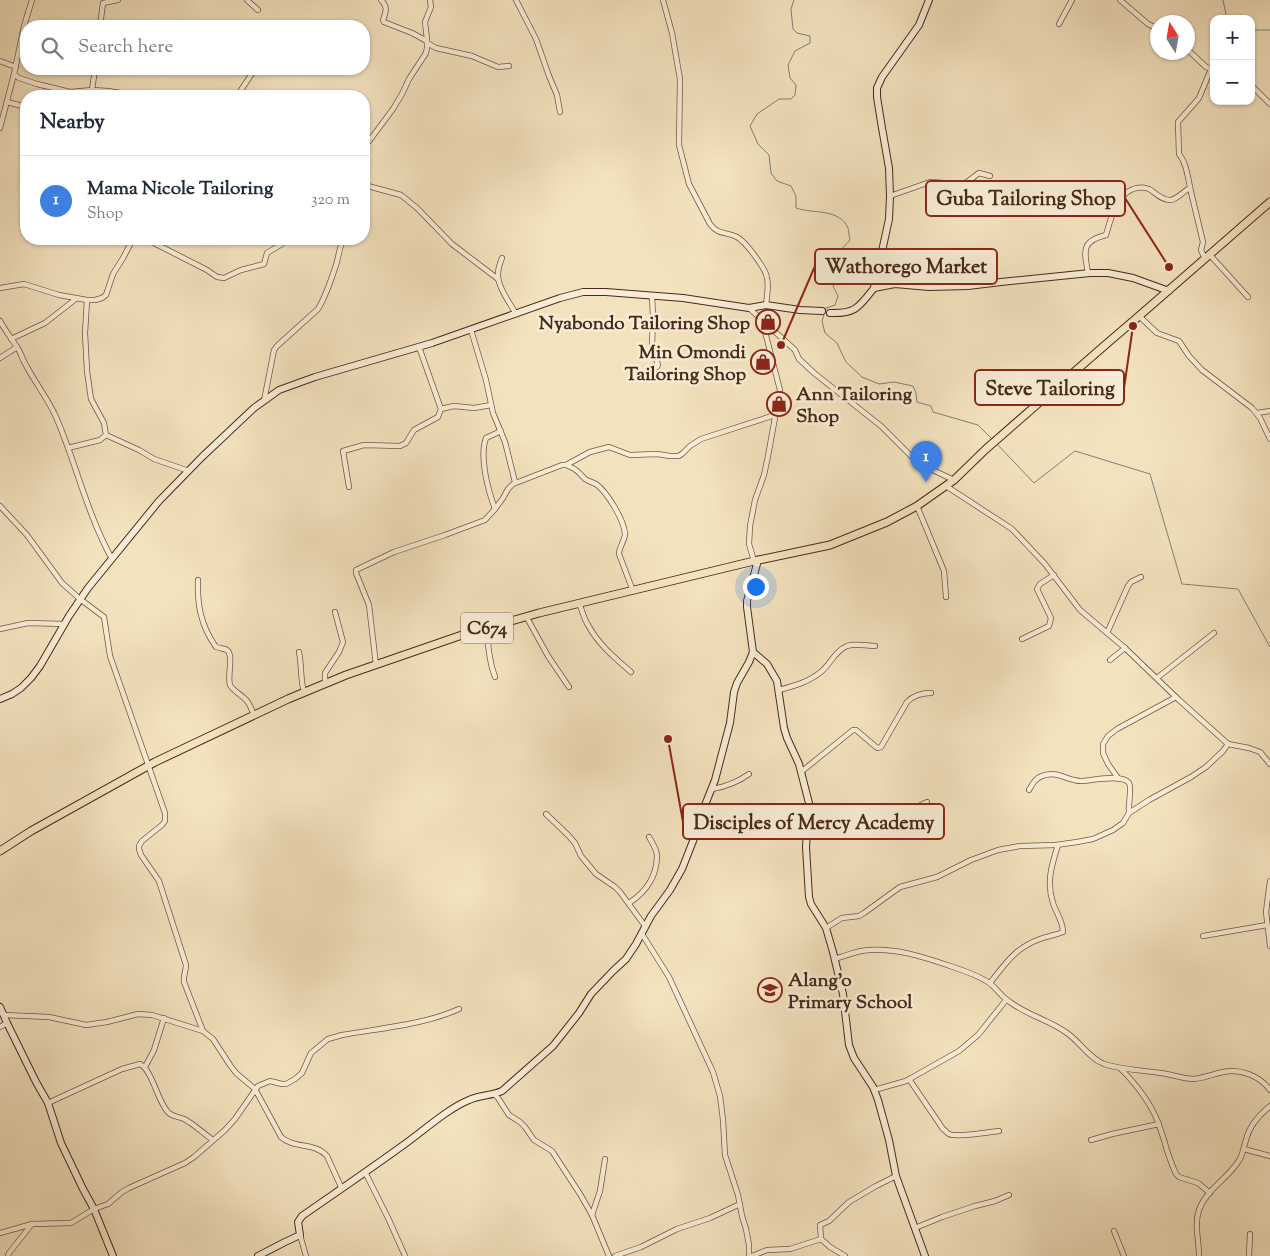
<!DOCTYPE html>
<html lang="en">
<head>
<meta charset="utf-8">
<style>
  :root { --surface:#fff; --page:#f2f2f3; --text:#1f2937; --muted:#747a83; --line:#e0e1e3; --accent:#1a73e8 }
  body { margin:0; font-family:"Sorts Mill Goudy",serif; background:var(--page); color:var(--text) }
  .controls { position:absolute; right:15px; top:15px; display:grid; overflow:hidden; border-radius:10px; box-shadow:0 1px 4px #0004 }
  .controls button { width:45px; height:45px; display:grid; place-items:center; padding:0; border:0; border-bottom:1px solid var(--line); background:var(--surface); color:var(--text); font:25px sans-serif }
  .compass { position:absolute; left:1150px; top:15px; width:45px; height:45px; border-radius:50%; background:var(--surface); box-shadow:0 1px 4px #0004; rotate:349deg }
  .you { position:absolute; left:755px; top:586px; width:18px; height:18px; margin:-12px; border:4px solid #fff; border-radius:50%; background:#1a73e8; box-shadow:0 0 0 8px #1a73e833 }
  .badge { display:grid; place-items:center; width:32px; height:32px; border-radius:50%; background:var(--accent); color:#fff; font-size:16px; font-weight:700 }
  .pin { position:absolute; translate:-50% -41px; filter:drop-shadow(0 1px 2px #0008) }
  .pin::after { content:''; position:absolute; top:26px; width:18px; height:15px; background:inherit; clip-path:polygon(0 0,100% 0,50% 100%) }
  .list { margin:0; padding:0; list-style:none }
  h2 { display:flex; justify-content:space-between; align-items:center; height:65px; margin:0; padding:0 20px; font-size:21px }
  h2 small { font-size:16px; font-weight:400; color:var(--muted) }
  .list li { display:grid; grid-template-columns:32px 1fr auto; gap:15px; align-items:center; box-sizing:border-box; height:90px; padding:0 20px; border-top:1px solid var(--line) }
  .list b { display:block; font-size:19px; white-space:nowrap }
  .list p { margin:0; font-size:16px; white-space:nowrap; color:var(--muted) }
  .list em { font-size:16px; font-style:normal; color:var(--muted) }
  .icon { flex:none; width:28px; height:28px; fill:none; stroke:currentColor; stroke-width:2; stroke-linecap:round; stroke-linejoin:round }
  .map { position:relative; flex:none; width:1270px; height:1256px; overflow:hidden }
  .search { position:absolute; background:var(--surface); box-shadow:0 1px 4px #0004; left:20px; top:20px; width:350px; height:55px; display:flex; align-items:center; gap:12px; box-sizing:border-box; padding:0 18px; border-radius:20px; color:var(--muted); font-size:19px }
  .panel { position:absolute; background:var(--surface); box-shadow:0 1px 4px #0004; left:20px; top:90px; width:350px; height:155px; border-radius:20px }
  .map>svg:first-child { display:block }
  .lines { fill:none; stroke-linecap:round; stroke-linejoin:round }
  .stream { stroke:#7b8279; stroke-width:1 }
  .street-casing { stroke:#735743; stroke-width:6 }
  .secondary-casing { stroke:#48291a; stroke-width:8 }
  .primary-casing { stroke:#48291a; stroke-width:9 }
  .street { stroke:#f7ecd5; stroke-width:4.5 }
  .secondary { stroke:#f7ecd5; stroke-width:6 }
  .primary { stroke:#f3e2be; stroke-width:7 }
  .labels { text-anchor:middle; stroke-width:5; stroke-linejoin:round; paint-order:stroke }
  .shield { fill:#f7ecd5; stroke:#7c6452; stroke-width:1 }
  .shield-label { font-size:18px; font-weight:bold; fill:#48291a }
  .poi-label { font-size:19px; font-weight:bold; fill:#48291a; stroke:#f7ecd5; text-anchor:end }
  .leader { fill:none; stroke:#8f2418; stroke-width:2 }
  .callout-dot { fill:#8f2418; stroke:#f7ecd5; stroke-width:2 }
  .callout { fill:#f7ecd5; stroke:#8f2418; stroke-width:2 }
  .callout-label { font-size:20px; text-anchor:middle; font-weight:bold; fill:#48291a }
</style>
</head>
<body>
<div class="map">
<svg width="1270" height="1256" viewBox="0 0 1270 1256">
  <rect width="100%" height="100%" fill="#f3e2be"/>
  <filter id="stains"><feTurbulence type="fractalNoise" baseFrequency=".004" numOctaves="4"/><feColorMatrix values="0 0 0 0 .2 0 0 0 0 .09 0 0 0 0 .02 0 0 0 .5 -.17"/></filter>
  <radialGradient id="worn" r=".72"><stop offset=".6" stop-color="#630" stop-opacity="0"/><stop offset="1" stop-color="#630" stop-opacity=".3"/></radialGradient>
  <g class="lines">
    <g class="stream">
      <path d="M794,0L791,9L793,29L797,33L810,36V43L795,51L788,65L790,78L796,85L795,95L791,99H779L757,114L750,126L758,144L769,155L771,173L777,181L791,186L796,196V208C813,214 839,208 848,228C849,231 849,237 850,240L840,251L835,263L836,275L833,286L838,296L835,305L826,308L822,321L825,333L837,343L846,362L862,377L879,384L894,382L913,386L916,393L917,402L931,406L933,412L978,425L993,440"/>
      <path d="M1223,0L1227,19"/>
      <path d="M1251,30H1270"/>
      <path d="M996,443L1034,483L1075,451L1150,474L1182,584L1238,589L1270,647"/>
    </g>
    <defs>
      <g id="street">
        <path d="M247,0L258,10"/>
        <path d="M381,0C388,7 386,12 383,20L384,22L412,33L427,41"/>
        <path d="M516,0L536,39L549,76L557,95L560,112"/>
        <path d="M663,0L672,33L680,79L679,145L689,184L710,224C719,236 726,231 737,237C746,242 766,269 767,278C769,286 767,296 766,305"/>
        <path d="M1120,0L1148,24L1158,29"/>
        <path d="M1059,24L1072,0"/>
        <path d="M100,26L103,3L118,0"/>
        <path d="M427,43L436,48L472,56L498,67L509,66"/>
        <path d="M1188,50L1206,67L1212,69"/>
        <path d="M0,61L16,67"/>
        <path d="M14,74L19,78L37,84L70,92L92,90L108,91L138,96"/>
        <path d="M1251,85L1270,104"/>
        <path d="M92,90L95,69"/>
        <path d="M237,96L255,69"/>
        <path d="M7,102L26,107"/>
        <path d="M0,128L14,74L24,26L32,0"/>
        <path d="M364,148L393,109L402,94L409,79L426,53L427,48V39L425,22L431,7L430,0"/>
        <path d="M364,185L401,195L417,208L452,244L498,279"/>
        <path d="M890,196L930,182L961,184L967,182L979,173L990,176"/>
        <path d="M146,239L207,270L217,277L224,278L241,270L264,264L267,253L282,244L284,239"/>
        <path d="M1210,255L1248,297"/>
        <path d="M502,258C500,263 498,269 498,274C497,286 510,303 516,314"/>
        <path d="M1205,259L1201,250L1203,242C1199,225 1195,208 1191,192C1188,179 1187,164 1179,154L1178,122L1199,98L1211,69"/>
        <path d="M1088,273C1084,251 1081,241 1106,235C1111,219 1115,196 1133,189C1139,187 1144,187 1149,189C1156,193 1161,200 1170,200C1177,200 1183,191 1190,188"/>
        <path d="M0,288L24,284L59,295L87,300H95L102,298L106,295L113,274L123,258L133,239"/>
        <path d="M87,300L85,333L87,371L91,399L104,423L106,435L139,450L154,459L189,471"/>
        <path d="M749,308L795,350L799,359L814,373L881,426L916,461L924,466L954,480"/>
        <path d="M1139,316L1157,333L1179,341L1189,356L1202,370L1252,408L1260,418L1270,439"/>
        <path d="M0,321C5,330 11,338 17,347C21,353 23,361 27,367C36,384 48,399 56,417C76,463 87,514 112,559"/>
        <path d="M471,330L486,380L493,413L505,442L515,482"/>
        <path d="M11,339L45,323L77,298"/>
        <path d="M0,358L17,347"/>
        <path d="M651,370L657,367L658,365L652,346L653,316L652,296"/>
        <path d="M264,401L274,350L277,346L318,309C326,296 331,280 336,265C339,256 339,247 344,239"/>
        <path d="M441,409L454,406L474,408L491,405"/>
        <path d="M1257,413L1270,411"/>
        <path d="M68,448L100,440L106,435"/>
        <path d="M566,465C578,470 577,471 585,479C588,481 592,482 596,484C607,492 625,521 625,535C624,542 619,547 619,554L633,591"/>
        <path d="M946,486L1012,529L1045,564L1080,610L1125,648L1179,700L1228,744L1249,748L1260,752L1270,764"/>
        <path d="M349,487L343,451L364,445L400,446L406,443L414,430L438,417L441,409L419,347"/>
        <path d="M0,506L27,535L62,583L80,599L104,617L110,656L165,813V821L162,825L142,841L139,846V849L141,855L159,881L186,965C186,971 183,976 184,982L203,1031"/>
        <path d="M917,506L944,571L946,597"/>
        <path d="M495,509C488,490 479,457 486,438L501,431"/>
        <path d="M754,561L749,544L750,526L755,500L764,475L768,456L780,390L762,320"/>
        <path d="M198,580C197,605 201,626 216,647C219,648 225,649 227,650C234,655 227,676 230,685C233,691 242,695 247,701C250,705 252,710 254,715"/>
        <path d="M579,603C582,610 584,619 588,625C598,644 615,658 631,672"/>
        <path d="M526,616L548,656L569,687"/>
        <path d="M487,628C488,645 489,661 495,677"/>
        <path d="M0,629L28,623L65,624"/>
        <path d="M1107,633L1128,586L1131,582L1141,577"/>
        <path d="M1022,639L1049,626L1051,618L1037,589L1040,584L1054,575"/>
        <path d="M299,652C302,666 300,679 304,692"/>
        <path d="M1110,660L1125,648"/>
        <path d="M376,665L369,605L356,573V570L394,552L445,535L485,520L495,509L503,498L508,489L513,484L562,465H566L590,452L609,447L630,455L657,454L670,456H679L683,453L690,446L701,439L775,415"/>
        <path d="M1157,678L1214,633"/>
        <path d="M325,684V673L339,652L343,642L335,612"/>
        <path d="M779,690C794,686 809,682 822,671C830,664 836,650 847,646C856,643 866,646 875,646"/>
        <path d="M801,772L853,730H856L876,747L878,748L881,747L907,702C914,695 921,693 931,693"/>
        <path d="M1118,778L1108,764L1103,753V744L1108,736L1117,729L1176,697"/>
        <path d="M712,789C724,787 738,782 749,774"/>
        <path d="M1029,790C1033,783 1036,777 1045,775C1058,771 1070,782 1083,781C1093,780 1123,774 1129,783C1132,787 1128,806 1129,813"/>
        <path d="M546,814L568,835L575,843L581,856L596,874L615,887L620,892L645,926"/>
        <path d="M810,820L822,817L857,823L880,821L893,823L899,821L915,808L927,802"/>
        <path d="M1270,881L1266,912L1270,946"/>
        <path d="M629,903C646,892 657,877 657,855C656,848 652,842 649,837"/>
        <path d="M826,928L842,918L859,916L864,913L900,887L937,877L971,860L998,850L1020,846L1056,845L1077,842L1093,839L1113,830L1123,823L1129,813L1149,800L1191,777L1206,767L1223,751L1228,744"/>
        <path d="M642,934L669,977L713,1072L720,1096L723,1120L725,1155L738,1195L742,1216L746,1229L749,1245V1256"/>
        <path d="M1203,936L1267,925"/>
        <path d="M835,959C844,956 852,953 861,951C892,946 924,957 953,967C965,971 977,975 988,982C996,987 1001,997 1010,1002C1027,1015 1049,1020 1067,1033C1080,1042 1089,1058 1104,1064C1122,1070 1142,1070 1160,1073C1171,1074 1183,1079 1194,1079C1204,1078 1214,1074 1223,1072C1240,1068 1260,1076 1270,1090"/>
        <path d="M990,983C1006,963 1015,948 1040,939C1048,936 1056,935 1063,932C1063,921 1056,913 1053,903C1046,882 1052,864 1058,845"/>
        <path d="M4,1015L49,1017L86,1025L107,1022L138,1014L152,1015L203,1031L213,1039L230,1065L236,1073L255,1089L281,1137C294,1149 315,1142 327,1156L342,1189"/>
        <path d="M0,1027L7,1023"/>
        <path d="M145,1067L154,1050L164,1018"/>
        <path d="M1120,1068C1135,1083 1150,1102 1158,1122C1160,1128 1162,1134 1164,1140C1167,1151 1171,1163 1176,1174L1179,1177L1198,1183L1210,1193"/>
        <path d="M909,1079L943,1129C945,1130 947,1133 949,1134C957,1138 989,1132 999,1131"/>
        <path d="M874,1090L906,1081L959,1051L978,1035L1006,1000"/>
        <path d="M494,1094L498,1098L509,1115L520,1122L525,1127L534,1140L552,1151L580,1194L592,1215L609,1256"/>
        <path d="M48,1103L122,1069L140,1064C152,1070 157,1099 167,1111C171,1117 178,1116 184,1119C194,1124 204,1134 213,1140"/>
        <path d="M1091,1140L1112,1134L1159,1124"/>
        <path d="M1244,1149L1270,1156"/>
        <path d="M365,1172L389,1220L405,1256"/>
        <path d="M592,1215L600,1191L605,1159"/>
        <path d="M915,1228L942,1217L975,1206L995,1201L1009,1195"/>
        <path d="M1114,1231L1124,1256"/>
        <path d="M0,1233L32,1224L71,1223L94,1209L108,1204L122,1192L129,1188L185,1163L194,1157L225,1130L235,1119L258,1086L270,1081L282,1084H286L295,1079L302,1073L311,1053L328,1039L342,1035C381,1028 423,1025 459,1009"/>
        <path d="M300,1235L306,1256"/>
        <path d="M8,1256L9,1253L32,1224"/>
        <path d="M615,1256L641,1247L677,1229L710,1218L740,1204"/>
        <path d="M752,1256L767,1250L790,1249L821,1239"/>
        <path d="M845,1256L830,1247L821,1239L820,1225L829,1221L849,1202L876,1186L896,1176"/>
        <path d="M1199,1256C1199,1240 1194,1225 1199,1210C1206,1190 1227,1179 1238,1162C1243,1156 1243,1148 1246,1140C1249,1126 1259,1115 1270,1106"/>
        <path d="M1249,1256L1250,1234"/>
      </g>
      <g id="secondary">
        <path d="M874,288L889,219L890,196L889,168L882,128L877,97V88L882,77L919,25L929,0"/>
        <path d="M830,313C856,314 859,307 874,288L895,284L929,287L968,286L1001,282L1090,273H1108L1133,278L1169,291"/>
        <path d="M753,652L767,664L777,681L784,728L787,738L799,764L811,811V816L807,831L806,847L809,897L811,904L826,928L833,952L843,994L849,1045L854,1058L873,1087L878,1100L889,1140L896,1176L925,1256"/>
        <path d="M0,699L12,694L21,688L31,678L40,666L69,616L88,588L159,501L202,457L254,408L279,390L315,377L432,343L560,298L583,292H606L683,298L749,308L766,305L800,310L822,311"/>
        <path d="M0,1007L7,1023L36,1082L48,1103L61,1143L83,1189L94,1209L113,1256"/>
        <path d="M258,1256L283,1243L300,1235L298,1222L302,1216C335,1193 369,1170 402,1146C422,1132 447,1109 469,1100C479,1095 491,1096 502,1091L553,1046L579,1013L591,994L613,971L626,959L636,944L651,916L670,890L682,869L693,841L703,810L715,780L730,723L734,692L737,683L749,662L753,652L747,607V601L758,560"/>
      </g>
      <path id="primary" d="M0,851L31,831L155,762L288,699L346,675L462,635L539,613L754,561L830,545L887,522L917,506L954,480L986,449L1104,346L1139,316L1270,202"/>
    </defs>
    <use href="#street" class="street-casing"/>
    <use href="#secondary" class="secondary-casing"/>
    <use href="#primary" class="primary-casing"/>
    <use href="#street" class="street"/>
    <use href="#secondary" class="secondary"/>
    <use href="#primary" class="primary"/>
  </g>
  <defs>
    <symbol id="shop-ring" viewBox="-11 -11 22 22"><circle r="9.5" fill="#f7ecd5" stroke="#8f2418" stroke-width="1.5"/><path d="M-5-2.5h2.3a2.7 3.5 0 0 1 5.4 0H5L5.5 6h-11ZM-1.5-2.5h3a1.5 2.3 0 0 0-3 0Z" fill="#8f2418"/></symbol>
    <symbol id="school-ring" viewBox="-11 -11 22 22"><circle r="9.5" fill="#f7ecd5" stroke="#8f2418" stroke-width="1.5"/><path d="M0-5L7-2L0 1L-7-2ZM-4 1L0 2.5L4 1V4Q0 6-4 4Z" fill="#8f2418"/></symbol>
  </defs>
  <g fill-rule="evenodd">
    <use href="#shop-ring" x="754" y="308" width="28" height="28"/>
    <use href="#shop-ring" x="749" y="348" width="28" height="28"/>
    <use href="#shop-ring" x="765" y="390" width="28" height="28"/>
    <use href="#school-ring" x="756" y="976" width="28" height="28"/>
  </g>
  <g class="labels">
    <rect class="shield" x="461" y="612.5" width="52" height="31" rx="4"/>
    <g class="shield-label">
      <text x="487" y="634">C674</text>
    </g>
    <g class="poi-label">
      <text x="750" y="329">Nyabondo Tailoring Shop</text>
      <text x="746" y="358">Min Omondi<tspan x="746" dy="22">Tailoring Shop</tspan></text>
      <text x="796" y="400" text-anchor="start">Ann Tailoring<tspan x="796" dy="22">Shop</tspan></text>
      <text x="788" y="986" text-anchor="start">Alang'o<tspan x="788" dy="22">Primary School</tspan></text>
    </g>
  </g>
  <path class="leader" d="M1169 267L1125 198M781 345L815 266M1133 326L1124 388M668 739L683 822"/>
  <g class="callout-dot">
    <circle cx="1169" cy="267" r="5"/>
    <circle cx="781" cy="345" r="5"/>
    <circle cx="1133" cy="326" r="5"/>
    <circle cx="668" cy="739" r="5"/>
  </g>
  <g class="callout">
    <rect x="926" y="181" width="199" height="35" rx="5"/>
    <rect x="815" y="249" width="182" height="35" rx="5"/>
    <rect x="975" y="370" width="149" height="35" rx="5"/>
    <rect x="683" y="804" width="261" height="35" rx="5"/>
  </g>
  <g class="callout-label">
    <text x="1026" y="205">Guba Tailoring Shop</text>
    <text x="906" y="273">Wathorego Market</text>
    <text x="1050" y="395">Steve Tailoring</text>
    <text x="814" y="829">Disciples of Mercy Academy</text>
  </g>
  <rect width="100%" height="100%" filter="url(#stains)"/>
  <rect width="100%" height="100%" fill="url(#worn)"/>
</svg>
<div class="controls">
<button>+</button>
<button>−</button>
</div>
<svg class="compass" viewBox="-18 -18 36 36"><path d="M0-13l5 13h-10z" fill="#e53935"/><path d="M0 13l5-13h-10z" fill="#747a83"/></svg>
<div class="you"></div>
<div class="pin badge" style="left:926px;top:482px;background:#3f7fe0">1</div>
<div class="search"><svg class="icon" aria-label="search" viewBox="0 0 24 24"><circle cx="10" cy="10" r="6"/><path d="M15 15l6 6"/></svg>Search here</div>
<section class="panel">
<h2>Nearby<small></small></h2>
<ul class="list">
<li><span class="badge" style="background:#3f7fe0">1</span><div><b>Mama Nicole Tailoring</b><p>Shop</p></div><em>320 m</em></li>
</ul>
</section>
</div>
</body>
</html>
